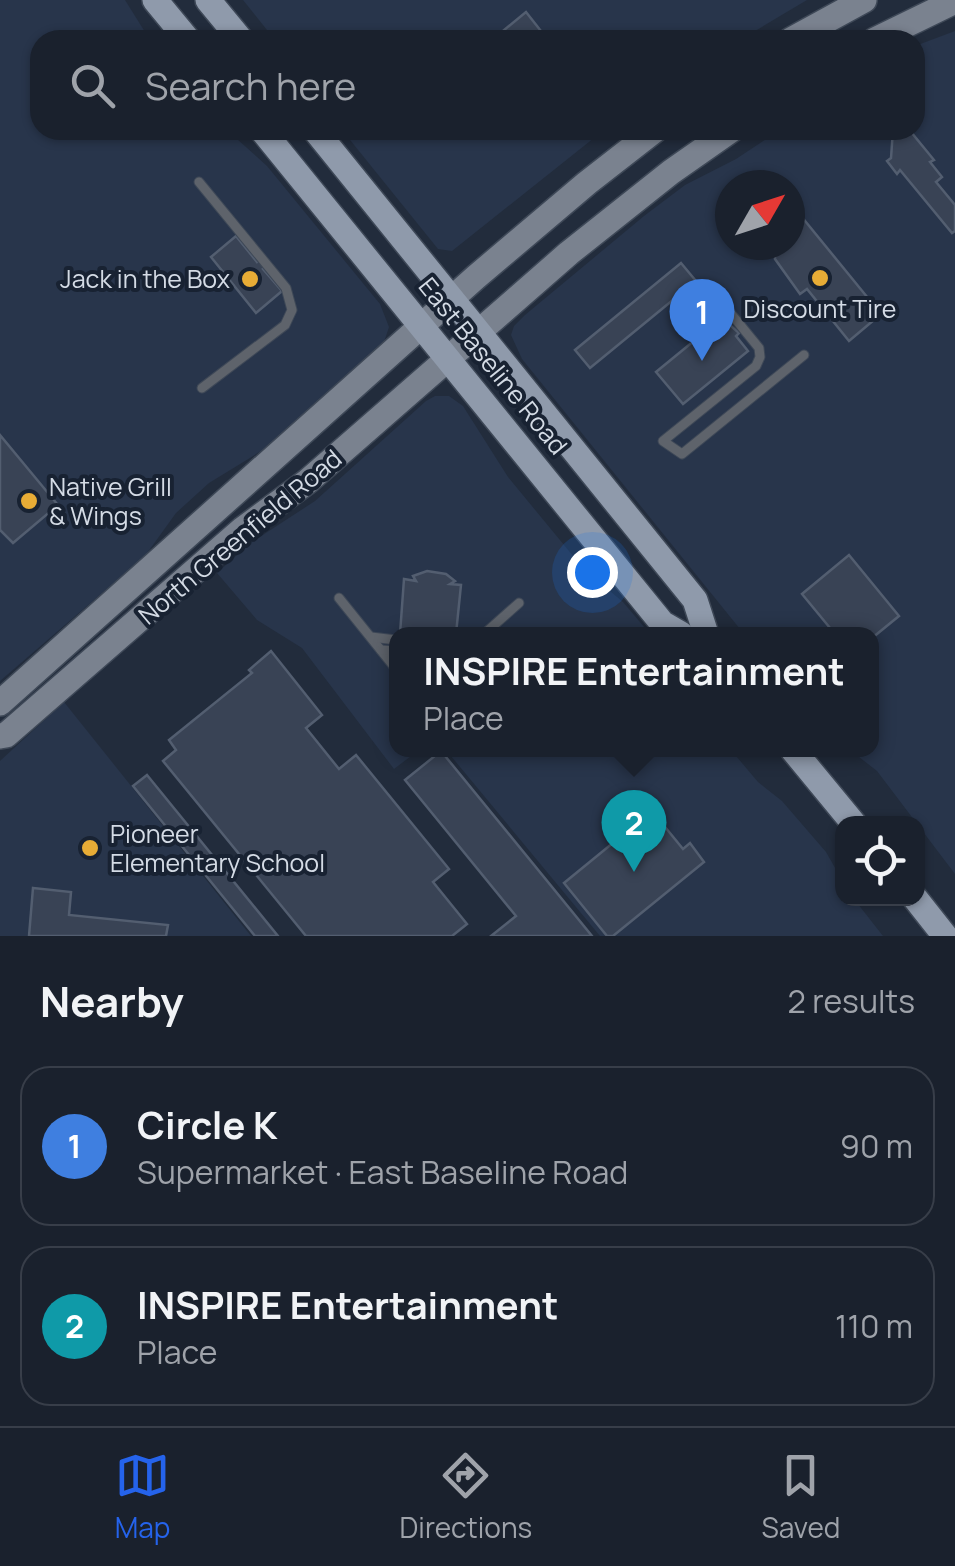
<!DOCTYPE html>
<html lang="en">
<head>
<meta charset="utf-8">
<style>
  :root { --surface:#1a212d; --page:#232935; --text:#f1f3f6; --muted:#9fa3aa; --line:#383e49; --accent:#2563eb }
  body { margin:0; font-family:Manrope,sans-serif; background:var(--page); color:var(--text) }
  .controls { position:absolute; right:30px; bottom:30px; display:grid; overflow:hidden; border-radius:20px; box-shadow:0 2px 8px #0004 }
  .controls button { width:90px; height:90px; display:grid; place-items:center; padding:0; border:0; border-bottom:2px solid var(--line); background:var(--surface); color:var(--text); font:50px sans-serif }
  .compass { position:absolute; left:715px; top:170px; width:90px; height:90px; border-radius:50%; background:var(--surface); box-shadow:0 2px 8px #0004; rotate:51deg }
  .you { position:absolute; left:592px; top:572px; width:35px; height:35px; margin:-25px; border:8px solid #fff; border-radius:50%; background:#1a73e8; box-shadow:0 0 0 15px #1a73e833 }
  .badge { display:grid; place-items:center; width:65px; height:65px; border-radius:50%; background:var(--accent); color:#fff; font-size:32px; font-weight:700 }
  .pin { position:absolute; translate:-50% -82px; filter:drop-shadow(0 2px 5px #0008) }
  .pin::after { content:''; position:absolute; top:52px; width:35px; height:30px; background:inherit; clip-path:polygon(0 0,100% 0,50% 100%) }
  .popup { position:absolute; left:389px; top:627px; width:490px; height:130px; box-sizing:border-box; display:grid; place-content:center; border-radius:20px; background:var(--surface); filter:drop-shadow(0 2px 8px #0005); font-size:32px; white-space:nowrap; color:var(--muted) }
  .popup b { font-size:38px; color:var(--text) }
  .popup::after { content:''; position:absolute; left:50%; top:100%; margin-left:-20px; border:20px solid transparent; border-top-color:var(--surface) }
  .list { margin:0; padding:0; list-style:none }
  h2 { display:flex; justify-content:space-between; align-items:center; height:130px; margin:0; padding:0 40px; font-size:42px }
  h2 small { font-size:32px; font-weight:400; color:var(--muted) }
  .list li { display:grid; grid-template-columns:65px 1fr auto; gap:30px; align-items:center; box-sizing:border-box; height:160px; margin:0 20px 20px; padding:0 20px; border:2px solid var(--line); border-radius:30px }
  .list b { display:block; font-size:38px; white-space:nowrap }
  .list p { margin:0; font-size:32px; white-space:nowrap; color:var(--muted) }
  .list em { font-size:32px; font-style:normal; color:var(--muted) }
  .icon { flex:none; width:55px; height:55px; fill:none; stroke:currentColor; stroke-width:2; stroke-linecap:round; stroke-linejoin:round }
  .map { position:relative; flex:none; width:955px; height:936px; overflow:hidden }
  .search { position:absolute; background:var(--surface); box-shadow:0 2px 8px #0004; left:30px; right:30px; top:30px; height:110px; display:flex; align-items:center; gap:25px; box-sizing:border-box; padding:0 35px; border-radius:30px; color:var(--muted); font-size:38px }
  .sheet { height:490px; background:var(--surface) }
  nav { display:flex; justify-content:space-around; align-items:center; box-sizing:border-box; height:140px; border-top:2px solid var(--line); background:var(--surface); font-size:28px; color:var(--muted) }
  nav a { display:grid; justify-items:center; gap:5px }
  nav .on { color:var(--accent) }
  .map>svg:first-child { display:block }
  .built { fill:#28354b; fill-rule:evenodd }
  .building { fill:#394355; stroke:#535e70; stroke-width:2.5 }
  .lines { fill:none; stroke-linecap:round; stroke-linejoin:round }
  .service-casing { stroke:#3e4857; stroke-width:11 }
  .secondary-casing { stroke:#3e4857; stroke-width:28 }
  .primary-casing { stroke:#3e4857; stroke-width:28 }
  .service { stroke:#5e636b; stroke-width:9 }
  .secondary { stroke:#7a828f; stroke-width:25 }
  .primary { stroke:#8f9aab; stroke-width:25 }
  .poi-dot { fill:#e7ac36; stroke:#182232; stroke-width:4 }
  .labels { text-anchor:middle; stroke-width:8; stroke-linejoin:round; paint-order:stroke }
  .poi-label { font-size:25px; fill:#d4dbe5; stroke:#182232; text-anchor:start }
  .street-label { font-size:25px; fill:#d4dbe5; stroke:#182232 }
</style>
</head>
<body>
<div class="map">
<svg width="955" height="936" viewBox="0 0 955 936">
  <rect width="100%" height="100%" fill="#222c3c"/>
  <g class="built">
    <path d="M0,0H125L150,40H40V130H227L267,166L380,304L389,327L384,342L266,448L209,483L176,513L145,556L0,681Z"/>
    <path d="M243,0H807L740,40H275Z"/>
    <path d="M955,31V874L877,771L850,750H872V634H744L522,359L511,335L514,326L525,315L644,216L685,185L736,159L780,130H915V46ZM730,185H790V245H730Z"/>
    <path d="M342,130H604L452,251L438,249Z"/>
    <path d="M435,396H449L463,406L508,477L583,568L623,602L650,634H396V750H419L394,769L302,648L257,620L217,573L249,544L315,501L426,401Z"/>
    <path d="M64,702L251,936H0V761Z"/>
    <path d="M446,750H731L758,782L782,801L826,852L842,880V898L854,899L883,936H600Z"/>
  </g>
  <g class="building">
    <path d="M526,12L548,40H492Z"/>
    <path d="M893,130L911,132L934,160L930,162L942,177L936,182L955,205V231L952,233L900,170L897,174L887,161L891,158Z"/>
    <path d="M801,216L881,314L849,341L807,289L800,294L775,259V245H790V225Z"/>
    <path d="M236,236L257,262L260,260L266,267L263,269L282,291L256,313L211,257Z"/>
    <path d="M681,263L696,281L590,368L575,350Z"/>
    <path d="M722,318L739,333L736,336L748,351L683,404L656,372Z"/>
    <path d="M0,435L58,505L13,543L0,530Z"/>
    <path d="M849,555L899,616L872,638V634H835L802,594Z"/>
    <path d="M427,571L446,574L455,581L450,584L461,585L456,634H400L404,579L416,581L413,576Z"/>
    <path d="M271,651L322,715L306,728L339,769L356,755L449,869L433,882L467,924L452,936H306L163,761L176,750L169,740L252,673L249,670Z"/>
    <path d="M441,751L592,936H491L516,916L405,780Z"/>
    <path d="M147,775L278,936H255L133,786Z"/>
    <path d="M652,811L683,849L690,843L704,862L613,936H607L564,883Z"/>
    <path d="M33,888L71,892L69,915L168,925L166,936H29Z"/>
  </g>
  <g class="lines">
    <defs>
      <g id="service">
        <path d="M199,182L286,288L292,310L285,325L202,388"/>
        <path d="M710,288L759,348L760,357L756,366L663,441L682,454L804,355"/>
        <path d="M339,598L396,669"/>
        <path d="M484,634L519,603"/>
        <path d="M371,637L396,640"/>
        <path d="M381,650L396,651"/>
      </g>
      <g id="secondary">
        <path d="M791,40L864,0"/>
        <path d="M875,40L955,1"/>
        <path d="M0,703L476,277L587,183L655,130"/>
        <path d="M0,736L6,735L243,529L308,481L569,253L671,172L731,130"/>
      </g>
      <g id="primary">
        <path d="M155,0L188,40"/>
        <path d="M208,0L241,40"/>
        <path d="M262,130L662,623L681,634"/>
        <path d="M315,130L695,600L706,634"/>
        <path d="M793,750L854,824"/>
        <path d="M915,898L945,936"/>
      </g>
    </defs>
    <use href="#service" class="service-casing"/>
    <use href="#secondary" class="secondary-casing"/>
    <use href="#primary" class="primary-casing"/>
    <use href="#service" class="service"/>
    <use href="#secondary" class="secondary"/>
    <use href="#primary" class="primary"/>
  </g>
  <g class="poi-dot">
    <circle cx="820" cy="278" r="10"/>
    <circle cx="250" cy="279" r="10"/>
    <circle cx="29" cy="501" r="10"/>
    <circle cx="90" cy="848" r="10"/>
  </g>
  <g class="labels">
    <g class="poi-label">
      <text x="230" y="288" text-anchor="end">Jack in the Box</text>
      <text x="820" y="318" text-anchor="middle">Discount Tire</text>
      <text x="49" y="496">Native Grill<tspan x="49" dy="29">&amp; Wings</tspan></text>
      <text x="110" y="843">Pioneer<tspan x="110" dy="29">Elementary School</tspan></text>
    </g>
    <g class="street-label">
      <text transform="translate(493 366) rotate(51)" y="9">East Baseline Road</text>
      <text transform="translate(240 537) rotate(-40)" y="9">North Greenfield Road</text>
    </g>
  </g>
</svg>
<div class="controls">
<button><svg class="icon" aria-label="locate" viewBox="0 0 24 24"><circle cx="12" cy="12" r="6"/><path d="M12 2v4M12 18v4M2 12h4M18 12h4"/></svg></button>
</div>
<svg class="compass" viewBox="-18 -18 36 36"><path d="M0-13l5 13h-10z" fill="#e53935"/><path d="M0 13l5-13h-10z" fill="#9fa3aa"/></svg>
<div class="you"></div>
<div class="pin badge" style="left:702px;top:361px;background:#3f7fe0">1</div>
<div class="pin badge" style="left:634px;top:872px;background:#0f9aa8">2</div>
<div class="popup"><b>INSPIRE Entertainment</b>Place</div>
<div class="search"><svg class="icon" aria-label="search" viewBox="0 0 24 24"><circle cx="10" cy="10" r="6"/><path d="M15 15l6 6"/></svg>Search here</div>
</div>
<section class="sheet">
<h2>Nearby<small>2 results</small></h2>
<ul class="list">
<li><span class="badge" style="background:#3f7fe0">1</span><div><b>Circle K</b><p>Supermarket · East Baseline Road</p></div><em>90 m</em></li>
<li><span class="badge" style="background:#0f9aa8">2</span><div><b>INSPIRE Entertainment</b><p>Place</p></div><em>110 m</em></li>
</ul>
</section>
<nav>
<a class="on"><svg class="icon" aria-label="map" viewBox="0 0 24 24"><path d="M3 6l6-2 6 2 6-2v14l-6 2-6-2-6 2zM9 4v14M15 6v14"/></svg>Map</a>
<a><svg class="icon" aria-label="directions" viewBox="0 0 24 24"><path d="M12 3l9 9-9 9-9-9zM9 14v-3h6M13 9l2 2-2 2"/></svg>Directions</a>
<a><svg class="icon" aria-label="saved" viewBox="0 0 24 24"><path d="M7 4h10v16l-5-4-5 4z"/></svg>Saved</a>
</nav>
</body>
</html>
